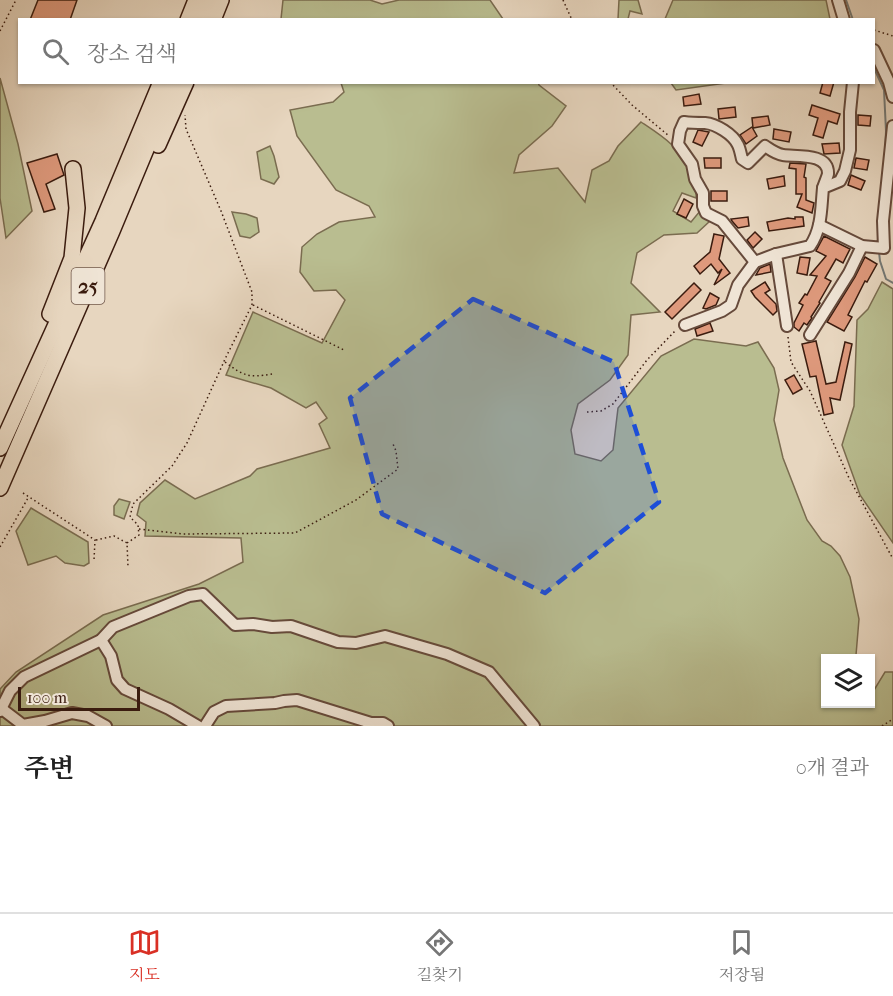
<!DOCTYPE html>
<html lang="ko">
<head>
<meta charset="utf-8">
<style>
  :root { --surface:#fff; --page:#f6f6f6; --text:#222; --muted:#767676; --line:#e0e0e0; --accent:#d93025 }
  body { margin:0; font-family:"IM FELL French Canon","Noto Serif KR",serif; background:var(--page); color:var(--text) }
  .controls { position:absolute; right:18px; bottom:18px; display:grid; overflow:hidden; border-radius:0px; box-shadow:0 2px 4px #0004 }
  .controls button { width:54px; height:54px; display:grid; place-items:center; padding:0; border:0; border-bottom:2px solid var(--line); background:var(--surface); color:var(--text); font:30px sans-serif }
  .scale { position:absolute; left:18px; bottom:15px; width:122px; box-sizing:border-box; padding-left:6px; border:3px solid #3b1c0f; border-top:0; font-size:16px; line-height:21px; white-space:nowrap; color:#3b1c0f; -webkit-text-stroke:4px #efe4d5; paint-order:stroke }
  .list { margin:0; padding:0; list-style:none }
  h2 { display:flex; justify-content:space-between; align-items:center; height:78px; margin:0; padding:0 24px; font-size:26px }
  h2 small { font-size:20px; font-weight:400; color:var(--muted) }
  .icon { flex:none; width:33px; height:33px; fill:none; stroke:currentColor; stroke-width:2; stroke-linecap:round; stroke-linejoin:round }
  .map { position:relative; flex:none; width:893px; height:726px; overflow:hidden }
  .search { position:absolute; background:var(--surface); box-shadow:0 2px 4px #0004; left:18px; right:18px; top:18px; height:66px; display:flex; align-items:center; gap:15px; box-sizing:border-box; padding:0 21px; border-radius:0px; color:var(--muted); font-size:22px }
  .sheet { height:186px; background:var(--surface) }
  nav { display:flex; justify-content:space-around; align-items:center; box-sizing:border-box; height:84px; border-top:2px solid var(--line); background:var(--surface); font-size:16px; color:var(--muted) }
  nav a { display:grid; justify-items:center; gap:3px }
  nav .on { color:var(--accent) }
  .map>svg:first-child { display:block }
  .green { fill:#b9bd90; stroke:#7a6c50; stroke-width:1.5 }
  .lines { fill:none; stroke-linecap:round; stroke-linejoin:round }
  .stream { stroke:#747976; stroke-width:2 }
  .building { fill:#de997c; stroke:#3b1c0f; stroke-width:1.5 }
  .minor-casing { stroke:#664a3b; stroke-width:14 }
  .highway-casing { stroke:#3b1c0f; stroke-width:18 }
  .path { stroke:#3b1c0f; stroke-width:1.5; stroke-dasharray:1.5 3; stroke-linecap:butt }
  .minor { stroke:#efe4d5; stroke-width:10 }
  .highway { stroke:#e7d6bf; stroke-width:15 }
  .marked { fill:#1d4ed8; fill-opacity:0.2; stroke:#1d4ed8; stroke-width:4.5; stroke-dasharray:12 8; stroke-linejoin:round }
  .labels { text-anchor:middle; stroke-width:4.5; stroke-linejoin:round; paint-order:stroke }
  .shield { fill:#efe4d5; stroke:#71584a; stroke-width:1.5 }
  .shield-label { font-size:21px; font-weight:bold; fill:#3b1c0f }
</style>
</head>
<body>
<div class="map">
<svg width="893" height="726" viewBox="0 0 893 726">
  <rect width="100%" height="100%" fill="#e7d6bf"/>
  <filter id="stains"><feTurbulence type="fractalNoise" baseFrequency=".00333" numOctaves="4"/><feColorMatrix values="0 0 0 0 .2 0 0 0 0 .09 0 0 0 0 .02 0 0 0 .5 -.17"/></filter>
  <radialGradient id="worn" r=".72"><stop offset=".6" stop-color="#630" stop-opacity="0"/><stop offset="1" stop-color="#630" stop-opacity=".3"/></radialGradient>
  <g class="green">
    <path d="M283,0H370L382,4L399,0H490L503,19H281Z"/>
    <path d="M619,0H638L642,14L630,11L628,19H618Z"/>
    <path d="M673,0H826L830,19H665Z"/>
    <path d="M0,78L18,144L32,211L6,238L0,198Z"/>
    <path d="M538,82L539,85L566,106L552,126L519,155L514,173L558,168L585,202L592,170L609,161L618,146L641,122C665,138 680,147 691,174C694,183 697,189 696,198L682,193L673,211L691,222L700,211L710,221L697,233L664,235L637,253L631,283L660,312L631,315L628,355L610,380L578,404L571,430L575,454L601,461L613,450L618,408L661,356L694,339L746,346L758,342L774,368L779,390L774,420L783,458L807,520L822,541L831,546L840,556L850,577L859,619L856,655L851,658H826V704H838L844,706L847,704H870L871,695L885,672H893V726H0V689L16,672L103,615L199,584L243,562L241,538L145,536L146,522L137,515L140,503L165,480L195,499L250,476L257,469L330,448L319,424L327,418L316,402L306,408L271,388L226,375L253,312L322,343L345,300L336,290L314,291L300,272L302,247L317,234L339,222L375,217L369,206L336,190L297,136L290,110L333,102L344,92L341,83Z"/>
    <path d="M671,83H726L676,90Z"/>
    <path d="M270,146L274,156L279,177L274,184L261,179L257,152Z"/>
    <path d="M232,212L246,214L257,218L259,232L250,238L240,236Z"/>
    <path d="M882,282L893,289V543L860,495L842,445L854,406L857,320L868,309Z"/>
    <path d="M119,499L130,502L124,519L114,515V506Z"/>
    <path d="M31,508L88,542L89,563L84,566L65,563L56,556L28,565L16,531Z"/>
  </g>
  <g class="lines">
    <g class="stream">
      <path d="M846,0L853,20"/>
      <path d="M874,68L884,90L886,131L885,154"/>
      <path d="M879,252L880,261L886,279L893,283"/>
    </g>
  </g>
  <g class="building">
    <path d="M38,0H77L70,20H30Z"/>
    <path d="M823,82H834L830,96L820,93Z"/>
    <path d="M699,94L701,104L684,106L683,97Z"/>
    <path d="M812,105L840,114L837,124L828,121L823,138L813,135L818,118L809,115Z"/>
    <path d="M735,107L736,117L719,119L718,109Z"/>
    <path d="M858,115L871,116L870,126L858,125Z"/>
    <path d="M768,116L770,125L753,128L752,118Z"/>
    <path d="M752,127L757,136L746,144L740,135Z"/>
    <path d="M774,129L791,132L789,142L773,139Z"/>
    <path d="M698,130L709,132L702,146L693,142Z"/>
    <path d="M839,143L840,153L824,154L822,144Z"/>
    <path d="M57,154L64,175L46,184L55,209L44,212L27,163Z"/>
    <path d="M704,158H721V168H705Z"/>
    <path d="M856,158L869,160L867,170L854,168Z"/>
    <path d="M790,163L806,164L804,177L806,178V200L814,203L812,213L797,207L802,194H796V169L789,168Z"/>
    <path d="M851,175L865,181L861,190L848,185Z"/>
    <path d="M784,176L785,186L769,189L767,179Z"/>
    <rect x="711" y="191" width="16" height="10"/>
    <path d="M684,199L693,204L686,218L677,214Z"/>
    <path d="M748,217L749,226L738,228L732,221L731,219Z"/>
    <path d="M795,217H803L804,226L769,231L767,222L788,218L795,219Z"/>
    <path d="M755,232L762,239L753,248L747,240Z"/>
    <path d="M714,234L724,236L719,259L730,273L714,285L722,269L718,273L711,264L700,274L694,266L710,252Z"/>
    <path d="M824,236L850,249L843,263L836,259L825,278L831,281L819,302L820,303L811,317L812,318L809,322L807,325L804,323L799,331L794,327V323L803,305L799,303L805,294L807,295L817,276L810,275L826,256L816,251Z"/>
    <path d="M800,257L810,258L807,275L797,273Z"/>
    <path d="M865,257L877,264L867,282L865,281L848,315L852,317L844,331L827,322L855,277Z"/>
    <path d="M770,264L771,272L756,275L760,268Z"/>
    <path d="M765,282L770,290L765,293L776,304L777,311L773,315L755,297L751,291Z"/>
    <path d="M694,283L701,290L672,319L665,312Z"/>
    <path d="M710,293L719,298L716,305L706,309L703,308Z"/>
    <path d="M710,323L713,331L697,336L695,329Z"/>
    <path d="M816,341L826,384L836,382L845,342L852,344L840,400L830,398L833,413L824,415L816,376L810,377L802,344Z"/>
    <path d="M794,375L802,389L793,394L785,380Z"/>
  </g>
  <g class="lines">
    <defs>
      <g id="minor">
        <path d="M838,0L844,20"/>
        <path d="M874,50L889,82L893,97"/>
        <path d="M819,225L862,246L884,248L883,221L893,126"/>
        <path d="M776,254L787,326"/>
        <path d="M755,262L722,221L706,213L703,206V193L695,179L692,164L678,144L680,131L684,122C691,123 698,123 705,123C716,124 733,134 738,145C740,149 741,155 742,159L748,163L765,146C771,150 776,154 783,155C795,157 829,152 828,174C827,178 824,184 823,188"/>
        <path d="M685,325L722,311L731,305L738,285L755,262L776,254L810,246C822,229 821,208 823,188L840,181L845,171L850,150V112L853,82"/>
        <path d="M810,335L849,273L862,246"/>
        <path d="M101,640L111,656L117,680L125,689L169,709L198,726"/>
        <path d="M2,709L23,725L45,721L72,713L88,716L106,726"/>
        <path d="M0,711L10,691L24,677L101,640L113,627L189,596L203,594L235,625L253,624L272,627L291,626L338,642L356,643L385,636L447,654L489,672L534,726"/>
        <path d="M205,726L214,712L226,706L275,703L284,701L297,700L371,723H383L388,726"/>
      </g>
      <g id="highway">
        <path d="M188,20L196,0"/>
        <path d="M201,20L209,0"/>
        <path d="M213,20L221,0"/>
        <path d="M158,145L186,82"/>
        <path d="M50,314L72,258L77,208L73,169"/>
        <path d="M0,448L103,221L161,82"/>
        <path d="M0,488L112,231L174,82"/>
      </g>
    </defs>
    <use href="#minor" class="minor-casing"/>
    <use href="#highway" class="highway-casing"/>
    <g class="path">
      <path d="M563,0L572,20"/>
      <path d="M874,30L893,36"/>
      <path d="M0,31L16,0"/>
      <path d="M610,82L632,105L669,136"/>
      <path d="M253,305L344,350"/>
      <path d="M788,337L791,362L810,391L849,478L893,559"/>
      <path d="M225,362C244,376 248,378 272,374"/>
      <path d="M587,412L601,411L613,404L647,360L676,330"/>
      <path d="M23,493L95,540L94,560"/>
      <path d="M139,529L183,534L295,533L356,500L398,469L396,451L393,444"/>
      <path d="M96,540L114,536L127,543L128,567"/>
      <path d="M127,543L139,535L138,525L130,517L133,504L172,466L187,443L226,357L252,305V292L221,211L186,129L185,115"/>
      <path d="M0,547L28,498"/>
      <path d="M882,726L893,719"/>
    </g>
    <use href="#minor" class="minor"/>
    <use href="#highway" class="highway"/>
  </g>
  <path class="marked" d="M473,299L614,362L659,502L545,593L382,514L350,398Z"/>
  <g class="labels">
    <rect class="shield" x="71.5" y="268" width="33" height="36" rx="4.5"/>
    <g class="shield-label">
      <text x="88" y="293">25</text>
    </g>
  </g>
  <rect width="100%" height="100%" filter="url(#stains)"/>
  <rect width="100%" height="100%" fill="url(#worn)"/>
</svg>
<div class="controls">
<button><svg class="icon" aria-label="layers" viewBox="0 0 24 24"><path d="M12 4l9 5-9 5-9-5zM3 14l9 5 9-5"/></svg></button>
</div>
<div class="scale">100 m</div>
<div class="search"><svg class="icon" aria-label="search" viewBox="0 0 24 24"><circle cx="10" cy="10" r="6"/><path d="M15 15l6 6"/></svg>장소 검색</div>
</div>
<section class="sheet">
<h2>주변<small>0개 결과</small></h2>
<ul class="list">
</ul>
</section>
<nav>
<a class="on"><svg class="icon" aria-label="map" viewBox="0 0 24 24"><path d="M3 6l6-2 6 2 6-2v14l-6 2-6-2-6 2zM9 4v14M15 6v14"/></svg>지도</a>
<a><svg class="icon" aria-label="directions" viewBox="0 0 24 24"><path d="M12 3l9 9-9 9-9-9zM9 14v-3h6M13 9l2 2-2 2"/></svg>길찾기</a>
<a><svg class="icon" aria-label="saved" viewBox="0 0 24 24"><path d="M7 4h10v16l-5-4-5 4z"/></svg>저장됨</a>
</nav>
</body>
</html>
